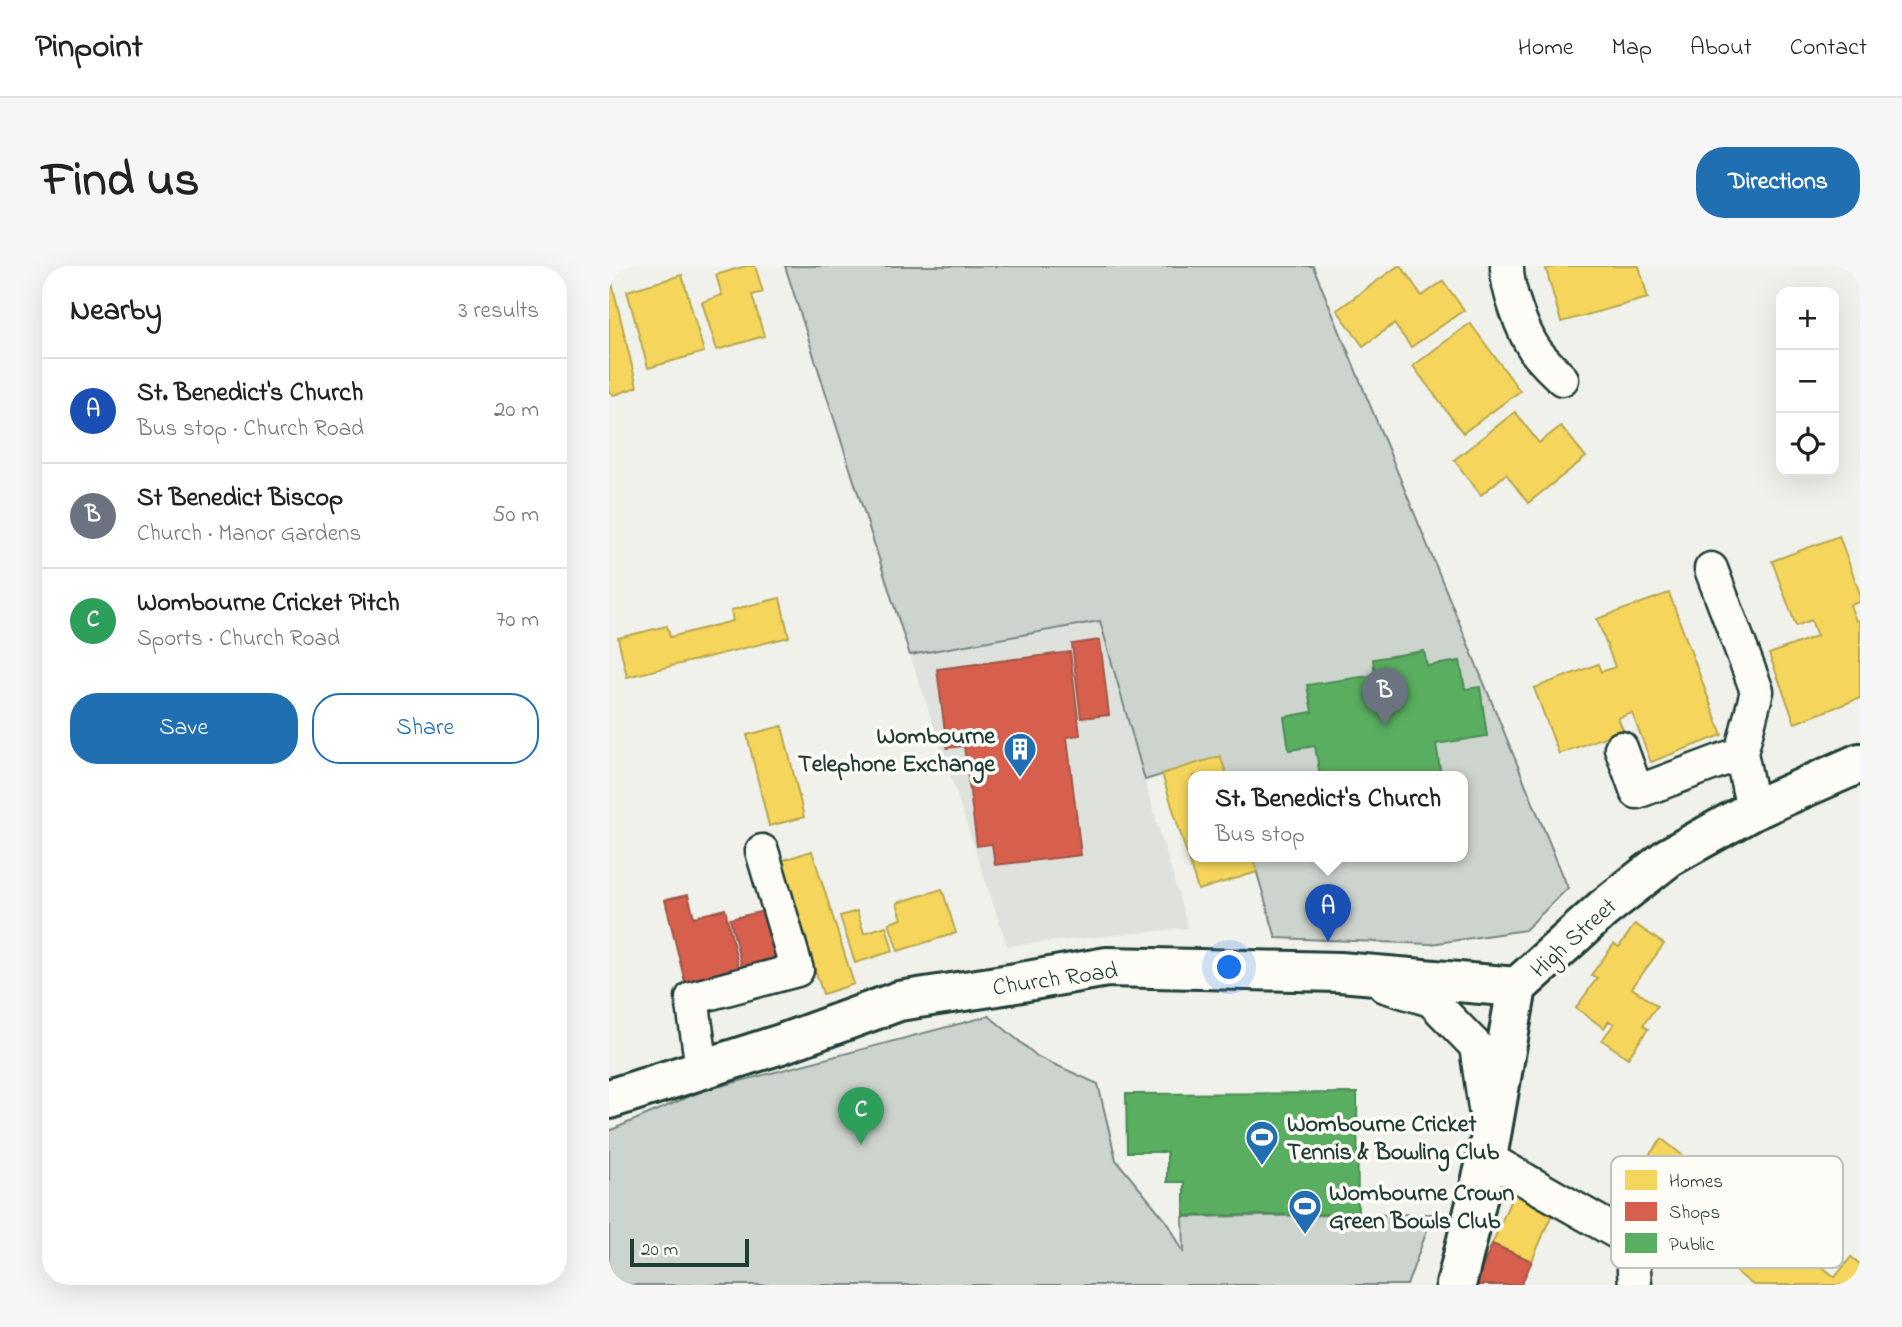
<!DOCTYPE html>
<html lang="en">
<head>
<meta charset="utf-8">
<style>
  :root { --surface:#fff; --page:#f6f6f6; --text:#222; --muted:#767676; --line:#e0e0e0; --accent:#1f6fb2 }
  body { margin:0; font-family:"Indie Flower",sans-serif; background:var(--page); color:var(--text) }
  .controls { position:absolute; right:21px; top:21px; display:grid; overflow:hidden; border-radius:14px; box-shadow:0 7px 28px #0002 }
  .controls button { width:63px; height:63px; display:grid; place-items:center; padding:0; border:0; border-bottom:2px solid var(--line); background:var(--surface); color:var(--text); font:35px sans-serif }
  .scale { position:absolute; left:21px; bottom:18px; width:119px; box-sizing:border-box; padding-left:7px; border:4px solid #1f3d34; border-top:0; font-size:19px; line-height:24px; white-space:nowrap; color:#1f3d34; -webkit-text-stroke:5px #fdfcf7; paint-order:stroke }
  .you { position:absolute; left:621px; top:702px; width:24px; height:24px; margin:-18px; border:5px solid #fff; border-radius:50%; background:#1a73e8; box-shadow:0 0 0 10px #1a73e833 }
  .badge { display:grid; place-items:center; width:46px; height:46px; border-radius:50%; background:var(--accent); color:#fff; font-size:23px; font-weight:700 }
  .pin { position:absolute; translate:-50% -58px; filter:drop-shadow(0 2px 4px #0008) }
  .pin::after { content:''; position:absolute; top:37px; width:24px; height:21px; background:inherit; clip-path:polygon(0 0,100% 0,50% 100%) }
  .popup { position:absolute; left:579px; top:505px; width:280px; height:91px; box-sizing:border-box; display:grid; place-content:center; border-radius:14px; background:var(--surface); filter:drop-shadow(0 2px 5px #0005); font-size:23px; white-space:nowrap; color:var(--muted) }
  .popup b { font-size:26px; color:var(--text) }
  .popup::after { content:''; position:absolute; left:50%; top:100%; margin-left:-14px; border:14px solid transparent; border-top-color:var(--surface) }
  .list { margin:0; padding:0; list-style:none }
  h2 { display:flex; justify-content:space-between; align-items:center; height:91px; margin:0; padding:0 28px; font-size:30px }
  h2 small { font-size:23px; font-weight:400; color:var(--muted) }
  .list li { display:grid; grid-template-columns:46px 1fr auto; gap:21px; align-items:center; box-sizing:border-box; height:105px; padding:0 28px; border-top:2px solid var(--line) }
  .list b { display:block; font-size:26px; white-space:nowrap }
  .list p { margin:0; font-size:23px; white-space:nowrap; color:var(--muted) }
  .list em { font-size:23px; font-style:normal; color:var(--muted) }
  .actions { display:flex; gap:14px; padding:21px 28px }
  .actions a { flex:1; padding:16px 0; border:2px solid var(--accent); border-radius:28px; text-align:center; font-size:24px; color:var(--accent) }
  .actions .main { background:var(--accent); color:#fff }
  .icon { flex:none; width:38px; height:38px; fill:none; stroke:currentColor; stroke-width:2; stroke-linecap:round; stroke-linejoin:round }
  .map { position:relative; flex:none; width:1251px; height:1019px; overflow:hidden; border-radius:28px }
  header { display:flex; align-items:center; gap:42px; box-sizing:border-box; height:98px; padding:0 35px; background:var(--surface); border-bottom:2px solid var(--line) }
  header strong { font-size:33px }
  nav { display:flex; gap:38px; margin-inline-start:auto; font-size:24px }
  .intro { display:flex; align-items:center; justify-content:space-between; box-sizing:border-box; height:168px; padding:0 42px }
  h1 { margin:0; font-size:49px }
  .button { padding:18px 32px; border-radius:28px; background:var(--accent); color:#fff; font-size:24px; font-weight:700 }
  main { display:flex; gap:42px; padding:0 42px }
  aside { flex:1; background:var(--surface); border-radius:28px; box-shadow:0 7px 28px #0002 }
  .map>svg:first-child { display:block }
  .built { fill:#dfe2dc }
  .green { fill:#cdd3cd; stroke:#768880; stroke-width:2 }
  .homes { fill:#f6d55c; stroke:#b6a750; stroke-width:2 }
  .shops { fill:#d6604d; stroke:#9f5646; stroke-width:2 }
  .public { fill:#5aae61; stroke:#488c54; stroke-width:2 }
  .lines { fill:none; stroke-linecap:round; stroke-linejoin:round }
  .minor-casing { stroke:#1f3d34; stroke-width:37 }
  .tertiary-casing { stroke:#1f3d34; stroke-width:44 }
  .minor { stroke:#fdfcf7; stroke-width:32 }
  .tertiary { stroke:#fdfcf7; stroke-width:38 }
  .labels { text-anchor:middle; stroke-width:7; stroke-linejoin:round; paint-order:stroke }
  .poi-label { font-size:24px; font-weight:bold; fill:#1f3d34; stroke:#fdfcf7; text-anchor:start }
  .street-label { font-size:24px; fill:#1f3d34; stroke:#fdfcf7 }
  .key { fill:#fdfcf7; stroke:#bac3bc; stroke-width:2 }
  .key-label { font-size:19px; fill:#1f3d34 }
</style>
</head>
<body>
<header>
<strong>Pinpoint</strong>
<nav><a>Home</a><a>Map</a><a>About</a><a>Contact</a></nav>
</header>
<div class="intro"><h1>Find us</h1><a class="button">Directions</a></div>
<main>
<aside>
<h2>Nearby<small>3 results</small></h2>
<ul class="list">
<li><span class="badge" style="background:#1a4fb4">A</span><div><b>St. Benedict's Church</b><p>Bus stop · Church Road</p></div><em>20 m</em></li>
<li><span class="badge" style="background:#6b7280">B</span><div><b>St Benedict Biscop</b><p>Church · Manor Gardens</p></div><em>50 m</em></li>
<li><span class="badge" style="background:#2e9e5b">C</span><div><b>Wombourne Cricket Pitch</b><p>Sports · Church Road</p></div><em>70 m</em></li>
</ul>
<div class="actions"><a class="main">Save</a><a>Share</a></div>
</aside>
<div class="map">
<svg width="1251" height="1019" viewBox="0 0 1251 1019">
  <rect width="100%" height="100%" fill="#f0f1eb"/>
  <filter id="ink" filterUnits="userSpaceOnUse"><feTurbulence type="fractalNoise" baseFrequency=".0143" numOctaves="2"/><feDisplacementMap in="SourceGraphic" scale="14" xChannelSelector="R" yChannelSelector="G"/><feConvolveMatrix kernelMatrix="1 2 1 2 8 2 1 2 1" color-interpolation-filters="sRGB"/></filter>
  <g filter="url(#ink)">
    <path class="built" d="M491,355L511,430L579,662L398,680L301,389Z"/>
    <g class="green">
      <path d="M176,0H704L959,622L916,664L822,678L667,672L643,590H854V510H618L611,491L536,514L491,355L301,389Z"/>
      <path d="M380,750L429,791L489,818L507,894L559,957L575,987L574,951L824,948L798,1019H0V865L93,825Z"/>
    </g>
    <g class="homes">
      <path d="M137,0H146L154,26L143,29L155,70L108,84L93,36L113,29L107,9Z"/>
      <path d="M789,0H792L813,30L834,15L855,44L802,81L785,58L754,80L728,44Z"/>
      <path d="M949,0H1030L1039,32L952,56L937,3Z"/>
      <path d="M73,9L95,86L39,102L18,25Z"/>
      <path d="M0,17H3L28,121L5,129L0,125Z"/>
      <path d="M861,57L911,125L854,167L804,100Z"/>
      <path d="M906,146L930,177L952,160L977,191L919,237L897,208L872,229L845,194Z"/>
      <path d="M1230,270L1251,328V336L1241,339L1247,355L1251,354V432L1186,457L1160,388L1208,370L1202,354L1187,360L1163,295Z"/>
      <path d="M1060,327L1113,469L1042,496L1023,447L1009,452L1014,464L950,488L925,422L989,398L992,406L1006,401L988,353Z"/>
      <path d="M171,332L180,371L18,411L9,372L58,360L61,371L124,355L122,344Z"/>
      <path d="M173,460L195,551L160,560L138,469Z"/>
      <path d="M611,490L618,510H584V590H643L648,606L589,624L553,508Z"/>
      <path d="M203,585L245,718L214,728L171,595Z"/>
      <path d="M333,623L347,667L289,685L280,657L293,653L288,637Z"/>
      <path d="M248,645L255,667L277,660L284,685L246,697L231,650Z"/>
      <path d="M1026,658L1055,678L1023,722L1048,740L1034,759L1039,763L1019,792L993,774L1005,758L1000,755L995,762L967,742L988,712L982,709L1005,678L1010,681Z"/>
      <path d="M1053,873L1226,1011L1242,991L1251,998V1019H1144L1017,917Z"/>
      <path d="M908,919L948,936L923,995L883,978Z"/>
    </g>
    <g class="shops">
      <path d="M491,374L500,449L472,452L463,378Z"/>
      <path d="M461,386L471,469L458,471L472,589L386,599L383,578L368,580L355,480L338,482L328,403Z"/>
      <path d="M79,629L85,651L116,643L130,703L76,716L56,634Z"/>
      <path d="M163,643L177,695L134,706L121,653Z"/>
      <path d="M883,978L923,995L912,1019H866Z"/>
    </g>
    <g class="public">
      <path d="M815,385L818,400L851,395L856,423L871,421L878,470L827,478L832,509L711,510L706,480L680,484L675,451L703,446L698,419L766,409L764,393Z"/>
      <path d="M748,827L749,948L575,950V916H558V886H518L517,828Z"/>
    </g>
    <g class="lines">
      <defs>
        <g id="minor">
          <path d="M898,0C897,22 914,66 926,84C934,95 944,104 953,113"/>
          <path d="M1102,303L1148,425L1132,487L1144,544"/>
          <path d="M1012,482L1028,526L1132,487"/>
          <path d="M776,720L822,734L867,780L878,856"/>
          <path d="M93,802L83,732L188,704L153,585"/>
          <path d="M878,892L1023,975L1026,1019"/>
        </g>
        <g id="tertiary">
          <path d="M0,833L172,778L290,735L401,718L498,701L731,706L908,721"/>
          <path d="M847,1019L878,892L908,721L994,643L1060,591L1144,544L1251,497"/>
        </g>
      </defs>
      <use href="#minor" class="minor-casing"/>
      <use href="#tertiary" class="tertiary-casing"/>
      <use href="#minor" class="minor"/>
      <use href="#tertiary" class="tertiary"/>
    </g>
  </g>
  <defs>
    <symbol id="building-pin" viewBox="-11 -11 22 30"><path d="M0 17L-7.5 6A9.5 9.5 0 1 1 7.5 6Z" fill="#1f6fb2" stroke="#fdfcf7"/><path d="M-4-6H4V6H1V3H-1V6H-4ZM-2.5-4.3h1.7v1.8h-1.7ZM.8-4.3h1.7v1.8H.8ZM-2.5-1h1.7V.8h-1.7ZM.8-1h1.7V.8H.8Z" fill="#fff"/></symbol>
    <symbol id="stadium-pin" viewBox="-11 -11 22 30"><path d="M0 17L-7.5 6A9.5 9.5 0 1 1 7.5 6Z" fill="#1f6fb2" stroke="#fdfcf7"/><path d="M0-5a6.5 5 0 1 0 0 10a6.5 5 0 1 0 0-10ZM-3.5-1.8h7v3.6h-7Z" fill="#fff"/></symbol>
  </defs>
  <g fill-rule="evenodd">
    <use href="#building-pin" x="392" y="464" width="38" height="52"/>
    <use href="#stadium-pin" x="634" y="852" width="38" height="52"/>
    <use href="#stadium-pin" x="677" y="921" width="38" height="52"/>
  </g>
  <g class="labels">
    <g class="poi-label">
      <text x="386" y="477" text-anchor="end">Wombourne<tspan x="386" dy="28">Telephone Exchange</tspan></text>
      <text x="678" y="865">Wombourne Cricket<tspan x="678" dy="28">Tennis &amp; Bowling Club</tspan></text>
      <text x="720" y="934">Wombourne Crown<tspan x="720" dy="28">Green Bowls Club</tspan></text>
    </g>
    <g class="street-label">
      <text transform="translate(964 671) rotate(-42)" y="8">High Street</text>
      <text transform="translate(446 712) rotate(-8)" y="8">Church Road</text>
    </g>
  </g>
  <rect x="1002" y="890" width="232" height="112" rx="10" class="key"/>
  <rect x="1016" y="904" width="32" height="20" fill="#f6d55c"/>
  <rect x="1016" y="936" width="32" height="19" fill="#d6604d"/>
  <rect x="1016" y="967" width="32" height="20" fill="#5aae61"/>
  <g class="key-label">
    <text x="1060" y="921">Homes</text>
    <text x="1060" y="952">Shops</text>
    <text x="1060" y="984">Public</text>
  </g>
</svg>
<div class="controls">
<button>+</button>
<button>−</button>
<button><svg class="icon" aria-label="locate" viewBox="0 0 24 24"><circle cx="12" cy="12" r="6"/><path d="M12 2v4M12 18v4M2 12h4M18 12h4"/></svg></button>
</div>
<div class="scale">20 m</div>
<div class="you"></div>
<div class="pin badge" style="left:719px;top:676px;background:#1a4fb4">A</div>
<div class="popup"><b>St. Benedict's Church</b>Bus stop</div>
<div class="pin badge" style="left:776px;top:460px;background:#6b7280">B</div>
<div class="pin badge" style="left:252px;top:879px;background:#2e9e5b">C</div>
</div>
</main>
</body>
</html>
